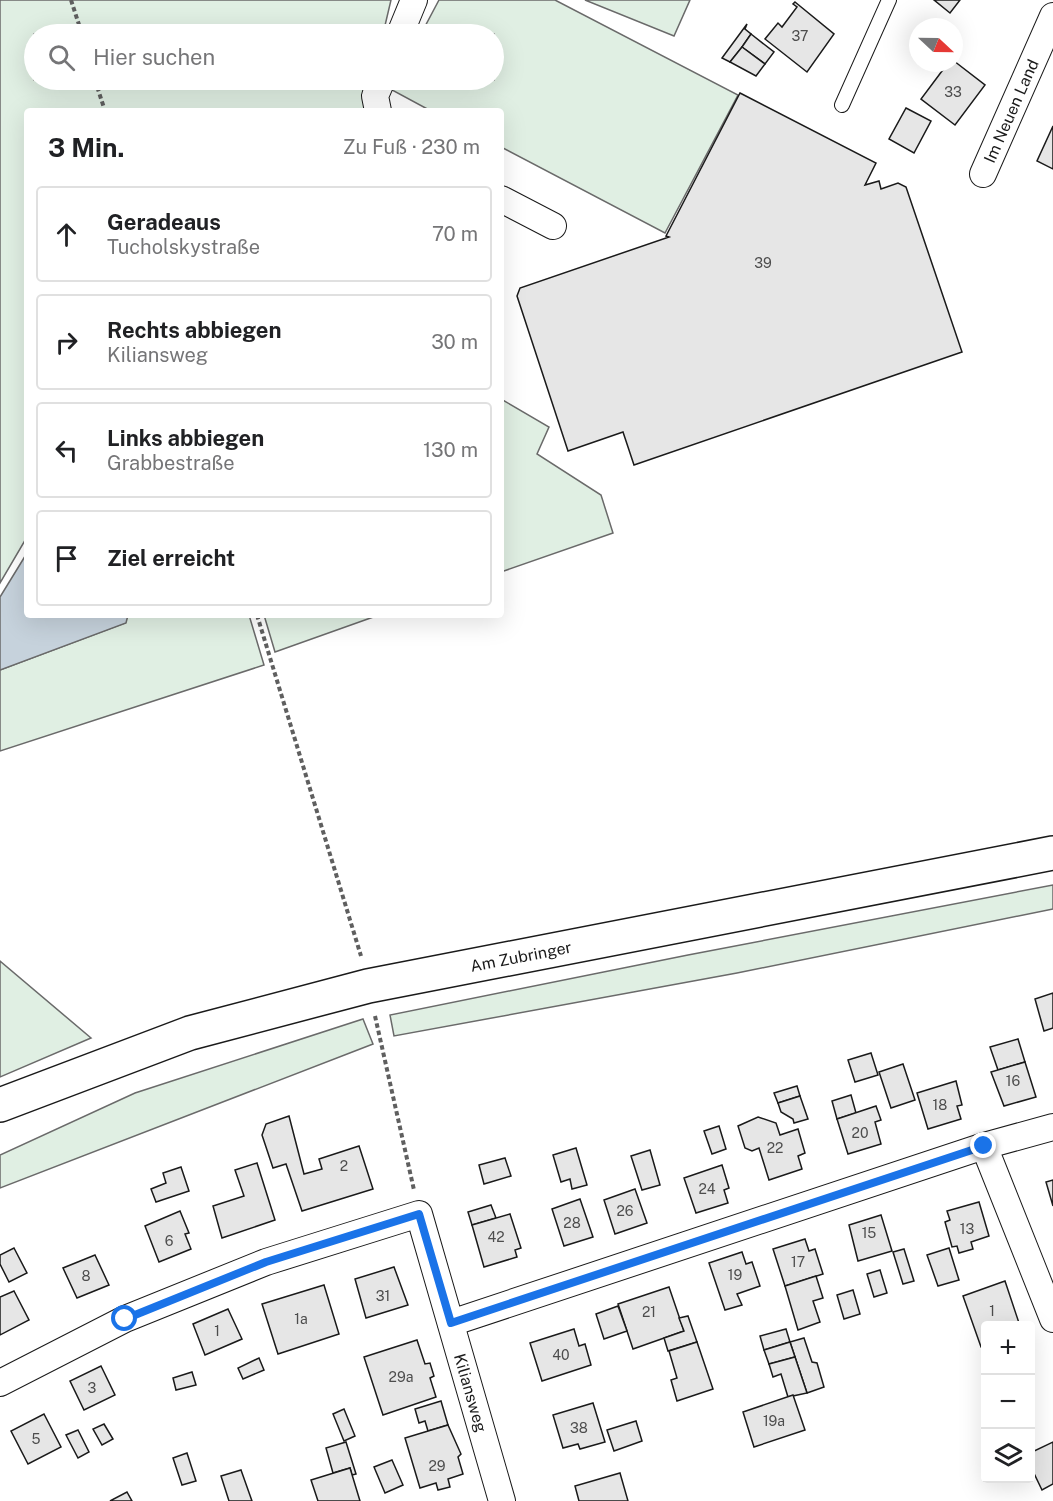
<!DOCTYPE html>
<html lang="de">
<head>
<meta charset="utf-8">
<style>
  :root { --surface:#fff; --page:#f2f2f2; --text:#202124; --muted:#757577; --line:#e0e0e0 }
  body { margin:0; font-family:"Public Sans",sans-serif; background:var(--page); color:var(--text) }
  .controls { position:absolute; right:18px; bottom:18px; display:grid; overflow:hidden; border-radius:6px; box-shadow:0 6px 24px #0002 }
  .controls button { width:54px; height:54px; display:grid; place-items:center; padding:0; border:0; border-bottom:2px solid var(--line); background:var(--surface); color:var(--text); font:30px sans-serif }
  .compass { position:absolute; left:909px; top:18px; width:54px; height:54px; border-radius:50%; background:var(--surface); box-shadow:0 6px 24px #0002; rotate:112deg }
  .stop { position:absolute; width:18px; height:18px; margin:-14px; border:4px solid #1a73e8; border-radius:50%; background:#fff }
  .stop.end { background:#1a73e8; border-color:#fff; box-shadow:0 2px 6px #0008 }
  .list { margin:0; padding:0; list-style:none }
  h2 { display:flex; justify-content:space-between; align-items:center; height:78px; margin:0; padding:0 24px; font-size:26px }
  h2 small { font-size:20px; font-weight:400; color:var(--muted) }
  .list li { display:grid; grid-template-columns:39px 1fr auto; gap:18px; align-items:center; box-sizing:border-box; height:96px; margin:0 12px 12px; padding:0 12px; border:2px solid var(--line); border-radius:6px }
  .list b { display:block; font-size:22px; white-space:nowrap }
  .list p { margin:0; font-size:20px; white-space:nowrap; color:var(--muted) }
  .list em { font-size:20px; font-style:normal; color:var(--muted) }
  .icon { flex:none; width:33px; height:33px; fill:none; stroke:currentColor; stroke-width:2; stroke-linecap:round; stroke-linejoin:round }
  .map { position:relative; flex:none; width:1053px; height:1501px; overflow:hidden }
  .search { position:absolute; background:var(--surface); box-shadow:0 6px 24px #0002; left:24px; top:24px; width:480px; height:66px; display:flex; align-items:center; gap:15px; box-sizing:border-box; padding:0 21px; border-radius:33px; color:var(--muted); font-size:22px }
  .panel { position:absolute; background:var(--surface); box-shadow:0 6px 24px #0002; left:24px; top:108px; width:480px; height:510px; border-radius:6px }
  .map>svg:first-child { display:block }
  .green { fill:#e0efe3; stroke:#6a6a6a; stroke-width:1.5 }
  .water { fill:#c6d2dc; stroke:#6a6a6a; stroke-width:1.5 }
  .building { fill:#e6e6e6; stroke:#1a1a1a; stroke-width:1.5 }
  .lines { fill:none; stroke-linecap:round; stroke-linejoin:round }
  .service-casing { stroke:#1a1a1a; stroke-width:16 }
  .minor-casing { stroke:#1a1a1a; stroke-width:28 }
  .primary-casing { stroke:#1a1a1a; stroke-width:36 }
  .path { stroke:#5f5f5f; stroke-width:4; stroke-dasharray:4.5 3; stroke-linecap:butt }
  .service { stroke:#fff; stroke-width:14 }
  .minor { stroke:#fff; stroke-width:26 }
  .primary { stroke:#fff; stroke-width:33 }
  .route { stroke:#1a73e8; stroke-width:8 }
  .labels { text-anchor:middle; stroke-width:4.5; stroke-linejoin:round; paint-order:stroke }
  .number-label { font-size:14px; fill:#4d4d4d }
  .street-label { font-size:16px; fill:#1a1a1a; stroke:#fff }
</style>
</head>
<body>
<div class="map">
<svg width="1053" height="1501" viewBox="0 0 1053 1501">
  <rect width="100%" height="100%" fill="#fff"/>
  <g class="green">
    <path d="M0,0H391L383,34H34V80H372L365,111H27V537L0,583Z"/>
    <path d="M439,0H555L738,95L665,233L501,147V111H431L392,90L397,80H494V34H421Z"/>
    <path d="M585,0H690L674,36Z"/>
    <path d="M501,399L549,427L537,454L601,495L613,533L501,572Z"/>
    <path d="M128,615H249L264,665L0,751V670L125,623Z"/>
    <path d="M264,615H379L275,652Z"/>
    <path d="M1053,885V909L737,973L394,1036L390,1015L688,955Z"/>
    <path d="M0,961L91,1038L0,1077Z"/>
    <path d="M363,1019L373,1044L0,1188V1155L135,1093Z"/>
  </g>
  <path class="water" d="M27,553V615H128L126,623L0,670V597Z"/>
  <g class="building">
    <path d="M934,0H960L950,13Z"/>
    <path d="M795,2L834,34L807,72L765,39L778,23L782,27L797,7L793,4Z"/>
    <path d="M747,24L745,29L751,34L742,47L730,62L722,58Z"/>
    <path d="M751,34L774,52L765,64L742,47Z"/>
    <path d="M742,47L765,64L756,76L730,62Z"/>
    <path d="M954,61L985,85L955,125L921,99L948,63Z"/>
    <path d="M740,93L876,163L865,185L879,181L881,189L898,183L906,187L962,352L634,465L623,432L568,451L517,296L520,288L669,237L666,236Z"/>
    <path d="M906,108L931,121L914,153L889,139Z"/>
    <path d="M1053,126V169L1037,161Z"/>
    <path d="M1053,993V1028L1044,1031L1035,999Z"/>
    <path d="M1018,1039L1025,1062L998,1070L990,1047Z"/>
    <path d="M871,1053L878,1075L855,1082L848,1060Z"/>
    <path d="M1025,1062L1036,1097L1004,1106L991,1072Z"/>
    <path d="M903,1064L915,1100L891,1108L879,1072Z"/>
    <path d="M956,1081L962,1105L957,1106L961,1119L928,1129L917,1093Z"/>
    <path d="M797,1086L800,1096L778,1103L774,1093Z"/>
    <path d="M851,1095L856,1113L837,1119L832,1101Z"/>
    <path d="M800,1096L808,1119L794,1123L793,1119L781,1112L778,1103Z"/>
    <path d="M876,1106L881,1120L875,1122L881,1144L848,1154L837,1119Z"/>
    <path d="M289,1116L304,1174L322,1169L319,1159L359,1146L373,1189L302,1211L286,1164L273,1168L262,1135L266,1124Z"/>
    <path d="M758,1117L776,1123L780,1135L798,1129L805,1153L798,1156L802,1169L769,1180L759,1148L752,1151L745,1148L738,1126Z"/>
    <path d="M719,1126L726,1149L712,1154L704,1131Z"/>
    <path d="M576,1148L587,1185L572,1189L570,1179L561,1182L553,1155Z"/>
    <path d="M650,1150L660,1185L642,1190L631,1156Z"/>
    <path d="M505,1158L511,1176L484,1184L479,1165Z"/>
    <path d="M257,1163L275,1220L222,1238L213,1206L244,1196L235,1170Z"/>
    <path d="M722,1165L729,1188L724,1190L728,1203L696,1213L684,1178Z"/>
    <path d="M181,1167L189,1191L156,1202L151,1189L166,1183L163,1173Z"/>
    <path d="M1053,1180V1206L1046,1182Z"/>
    <path d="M635,1189L647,1223L615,1234L604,1200Z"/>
    <path d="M580,1199L593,1237L564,1246L552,1209Z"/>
    <path d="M979,1202L989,1236L971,1242L973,1249L959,1253L957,1246L952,1247L945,1222L950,1220L947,1211Z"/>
    <path d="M491,1205L496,1218L472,1225L468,1212Z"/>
    <path d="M180,1211L189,1233L185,1234L191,1249L159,1262L145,1226Z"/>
    <path d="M510,1214L521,1248L515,1250L517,1257L484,1267L472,1225Z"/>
    <path d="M881,1215L892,1251L858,1261L849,1225Z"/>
    <path d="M805,1239L809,1251L815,1249L823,1274L785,1286L773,1249Z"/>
    <path d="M14,1248L27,1273L9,1282L0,1264V1255Z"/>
    <path d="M949,1248L959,1280L938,1286L927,1255Z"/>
    <path d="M904,1249L914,1281L903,1284L893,1252Z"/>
    <path d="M742,1252L746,1264L752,1262L760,1286L737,1294L742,1305L725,1310L709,1263Z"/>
    <path d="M95,1255L109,1285L77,1298L63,1268Z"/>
    <path d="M394,1267L408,1305L366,1318L355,1279Z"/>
    <path d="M880,1270L887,1293L874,1297L867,1274Z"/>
    <path d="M816,1276L823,1298L813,1301L820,1322L798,1330L785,1286Z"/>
    <path d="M1005,1281L1020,1326H986V1346L981,1347L963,1296Z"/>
    <path d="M324,1285L339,1334L278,1354L262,1304Z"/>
    <path d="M669,1287L684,1331L633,1349L618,1304Z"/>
    <path d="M853,1290L860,1314L844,1319L837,1295Z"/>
    <path d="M14,1291L29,1320L0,1335V1297Z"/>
    <path d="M618,1306L627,1331L604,1339L596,1314Z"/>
    <path d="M228,1309L242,1339L205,1355L193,1324Z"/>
    <path d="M688,1316L697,1342L668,1351L664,1338L684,1331L679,1318Z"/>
    <path d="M574,1329L579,1346L585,1344L591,1365L542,1381L530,1343Z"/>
    <path d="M786,1329L790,1342L764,1350L760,1336Z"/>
    <path d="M804,1338L812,1362L817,1363L824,1387L807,1393L790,1342Z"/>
    <path d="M417,1340L425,1364L430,1363L434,1376L430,1378L436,1397L383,1415L364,1357Z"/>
    <path d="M697,1342L713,1389L677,1401L671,1380L677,1378L669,1351Z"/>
    <path d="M790,1342L795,1357L769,1364L764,1350Z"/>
    <path d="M795,1357L807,1393L788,1397L781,1374L773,1377L769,1364Z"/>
    <path d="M259,1358L264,1370L243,1379L238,1368Z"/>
    <path d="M101,1366L115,1395L84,1410L70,1381Z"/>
    <path d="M192,1372L196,1385L176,1390L173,1378Z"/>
    <path d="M793,1395L805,1430L754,1447L743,1412Z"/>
    <path d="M441,1401L448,1425L428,1431L425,1421L419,1423L415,1409Z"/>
    <path d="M593,1403L605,1442L580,1449L578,1444L563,1448L553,1415Z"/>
    <path d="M344,1409L355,1436L344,1441L333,1414Z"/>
    <path d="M44,1414L61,1447L28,1464L11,1431Z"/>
    <path d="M636,1421L642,1441L614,1451L607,1430Z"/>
    <path d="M104,1424L113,1439L102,1445L93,1429Z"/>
    <path d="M448,1425L461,1454L458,1457L463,1474L448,1479L450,1487L438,1490L436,1483L420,1488L405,1438Z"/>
    <path d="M78,1430L89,1452L78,1458L66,1435Z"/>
    <path d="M346,1442L356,1474L352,1475L350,1468L333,1473L326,1448Z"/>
    <path d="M1053,1442V1484L1042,1490L1030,1465V1453Z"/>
    <path d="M187,1453L196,1481L182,1485L173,1458Z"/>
    <path d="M392,1460L403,1485L385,1493L374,1467Z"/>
    <path d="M350,1468L360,1501H318L311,1480Z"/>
    <path d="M241,1470L252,1501H229L221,1476Z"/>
    <path d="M620,1473L628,1501H579L575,1486Z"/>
    <path d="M127,1492L132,1501H110Z"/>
  </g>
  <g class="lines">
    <defs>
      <path id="service" d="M842,105L889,0"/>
      <g id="minor">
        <path d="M400,34L414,0"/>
        <path d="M378,111L375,96L382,80"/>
        <path id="s1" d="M983,174L1053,16"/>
        <path d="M501,199L553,226"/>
        <path d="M984,1146L1053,1319"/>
        <path d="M451,1323L984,1146L1053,1127"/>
        <path id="s2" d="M0,1383L125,1319L266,1262L419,1214L502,1501"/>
      </g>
      <g id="primary">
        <path id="s3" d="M0,1105L190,1033L368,986L1053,853"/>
      </g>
    </defs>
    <use href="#service" class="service-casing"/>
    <use href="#minor" class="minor-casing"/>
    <use href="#primary" class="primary-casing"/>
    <g class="path">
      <path d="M71,0L82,34"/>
      <path d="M95,80L105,111"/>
      <path d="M257,615L361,956"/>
      <path d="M375,1016L414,1190"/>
    </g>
    <use href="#service" class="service"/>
    <use href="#minor" class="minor"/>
    <use href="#primary" class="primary"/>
  </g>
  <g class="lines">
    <path class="route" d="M125,1319L266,1262L419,1214L451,1323L984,1146"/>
  </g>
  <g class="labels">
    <g class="number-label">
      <text x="800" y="41">37</text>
      <text x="953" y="97">33</text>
      <text x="763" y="268">39</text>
      <text x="1013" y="1086">16</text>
      <text x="940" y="1110">18</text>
      <text x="860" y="1138">20</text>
      <text x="775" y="1153">22</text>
      <text x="344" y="1171">2</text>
      <text x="707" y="1194">24</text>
      <text x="625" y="1216">26</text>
      <text x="572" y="1228">28</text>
      <text x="967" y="1234">13</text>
      <text x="869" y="1238">15</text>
      <text x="496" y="1242">42</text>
      <text x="169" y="1246">6</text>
      <text x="798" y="1267">17</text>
      <text x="735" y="1280">19</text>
      <text x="86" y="1281">8</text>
      <text x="383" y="1301">31</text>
      <text x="992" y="1316">1</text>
      <text x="649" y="1317">21</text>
      <text x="301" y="1324">1a</text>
      <text x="217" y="1336">1</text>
      <text x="561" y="1360">40</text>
      <text x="401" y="1382">29a</text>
      <text x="92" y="1393">3</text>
      <text x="774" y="1426">19a</text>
      <text x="579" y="1433">38</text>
      <text x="36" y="1444">5</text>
      <text x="437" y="1471">29</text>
    </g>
    <g class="street-label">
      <text dy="6" stroke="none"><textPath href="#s1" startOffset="69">Im Neuen Land</textPath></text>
      <text dy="6" stroke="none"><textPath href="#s3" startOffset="543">Am Zubringer</textPath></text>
      <text dy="6" stroke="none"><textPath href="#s2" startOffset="639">Kiliansweg</textPath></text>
    </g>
  </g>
</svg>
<div class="controls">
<button>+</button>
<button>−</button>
<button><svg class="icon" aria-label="layers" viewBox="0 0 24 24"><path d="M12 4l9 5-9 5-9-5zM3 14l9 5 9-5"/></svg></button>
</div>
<svg class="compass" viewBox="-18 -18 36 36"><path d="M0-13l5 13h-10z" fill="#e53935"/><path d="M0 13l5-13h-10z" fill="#757577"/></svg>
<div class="stop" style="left:125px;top:1319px"></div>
<div class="stop end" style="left:984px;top:1146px"></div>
<div class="search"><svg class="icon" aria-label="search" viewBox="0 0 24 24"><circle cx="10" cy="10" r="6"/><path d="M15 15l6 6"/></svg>Hier suchen</div>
<section class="panel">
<h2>3 Min.<small>Zu Fuß · 230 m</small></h2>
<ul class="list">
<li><svg class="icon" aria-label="ahead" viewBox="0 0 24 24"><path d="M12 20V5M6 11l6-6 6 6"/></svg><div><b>Geradeaus</b><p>Tucholskystraße</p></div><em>70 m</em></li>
<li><svg class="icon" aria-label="right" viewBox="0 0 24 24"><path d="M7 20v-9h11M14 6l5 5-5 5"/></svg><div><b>Rechts abbiegen</b><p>Kiliansweg</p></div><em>30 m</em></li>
<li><svg class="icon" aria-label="left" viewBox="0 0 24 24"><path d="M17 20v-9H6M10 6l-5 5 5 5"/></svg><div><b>Links abbiegen</b><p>Grabbestraße</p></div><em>130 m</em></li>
<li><svg class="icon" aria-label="arrive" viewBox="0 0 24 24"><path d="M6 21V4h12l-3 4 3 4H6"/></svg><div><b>Ziel erreicht</b></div></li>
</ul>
</section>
</div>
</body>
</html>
